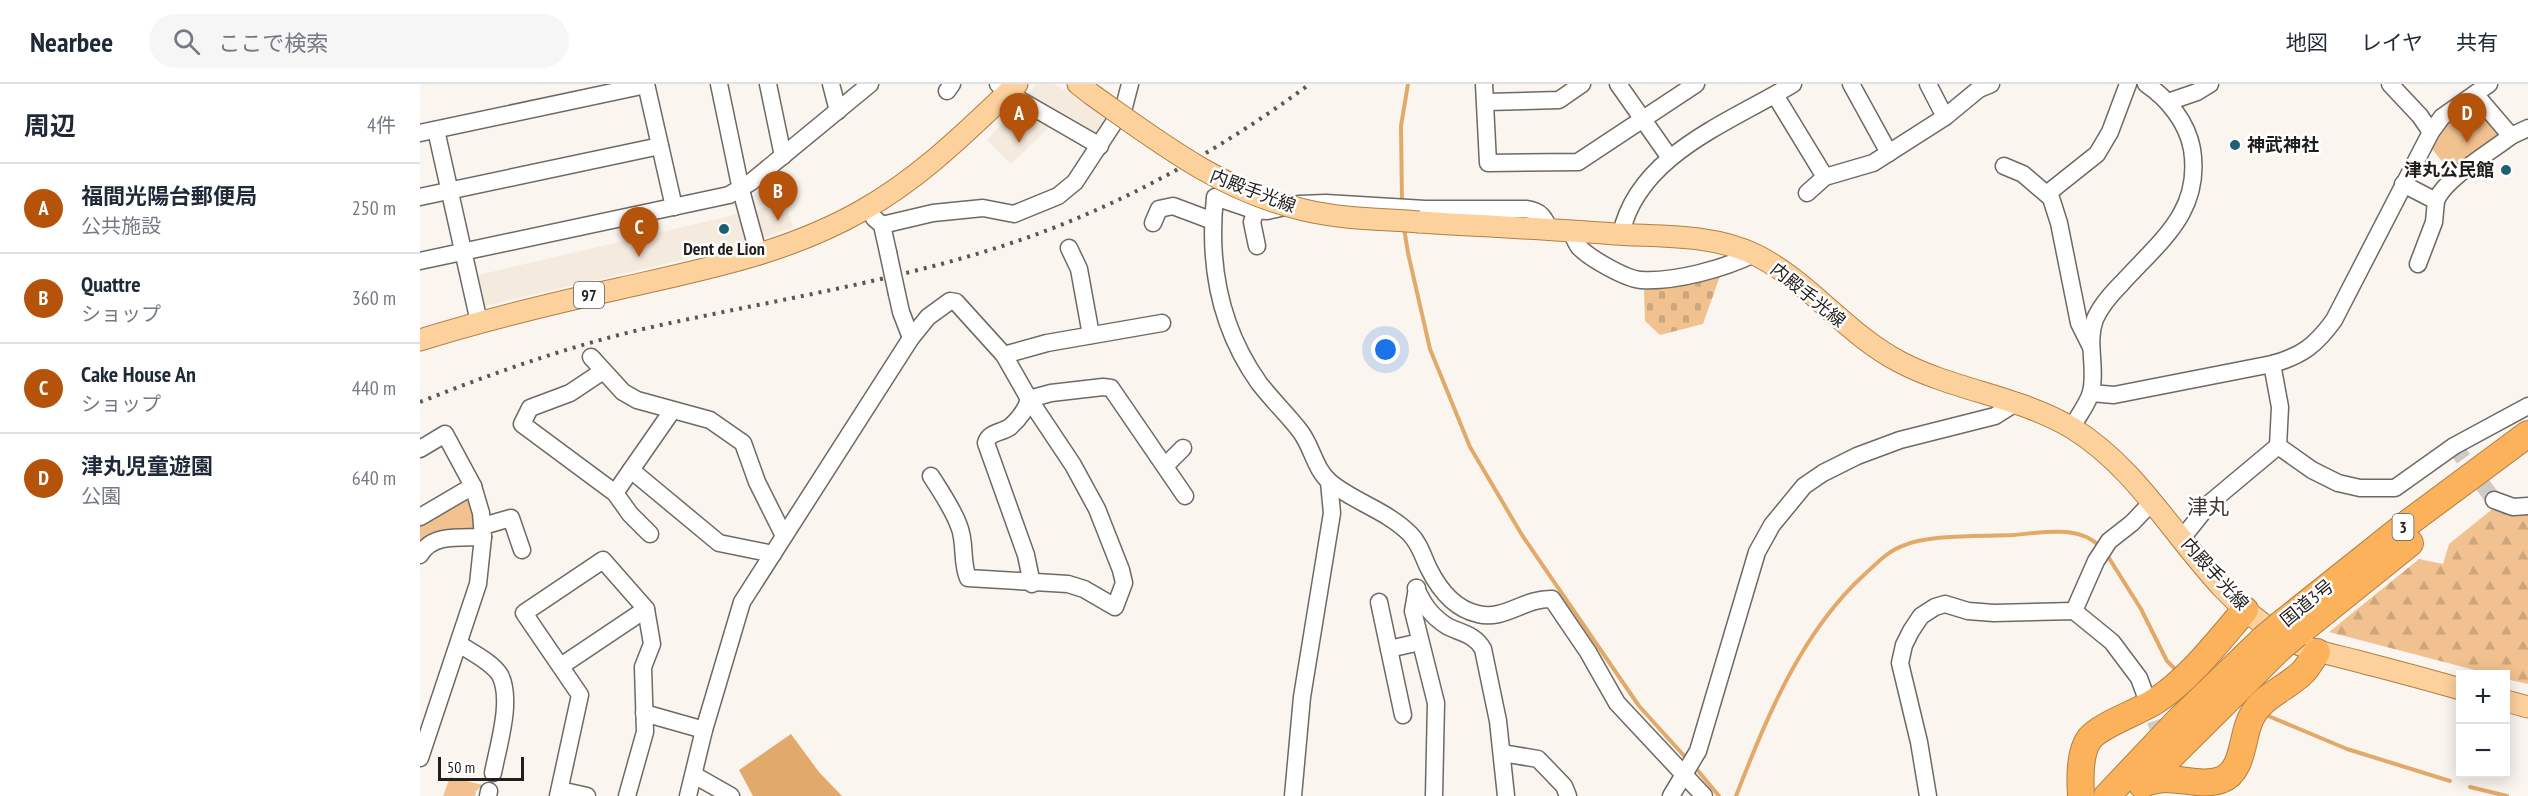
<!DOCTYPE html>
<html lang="ja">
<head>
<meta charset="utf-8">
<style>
  :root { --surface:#fff; --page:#f6f6f7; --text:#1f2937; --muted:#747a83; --line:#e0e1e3; --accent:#b45309 }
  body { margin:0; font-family:"PT Sans Narrow","Noto Sans JP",sans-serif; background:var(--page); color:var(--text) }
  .controls { position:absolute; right:18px; bottom:18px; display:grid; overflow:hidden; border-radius:0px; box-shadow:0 3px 15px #0003 }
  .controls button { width:54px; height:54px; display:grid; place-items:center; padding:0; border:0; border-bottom:2px solid var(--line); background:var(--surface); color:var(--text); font:30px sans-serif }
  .scale { position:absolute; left:18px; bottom:15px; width:86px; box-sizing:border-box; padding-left:6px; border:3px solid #211f1c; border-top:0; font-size:16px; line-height:21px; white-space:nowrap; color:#211f1c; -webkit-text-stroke:4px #fff; paint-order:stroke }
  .you { position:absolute; left:966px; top:266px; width:21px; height:21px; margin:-15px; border:4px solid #fff; border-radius:50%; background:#1a73e8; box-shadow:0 0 0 9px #1a73e833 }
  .badge { display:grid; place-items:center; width:39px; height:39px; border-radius:50%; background:var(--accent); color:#fff; font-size:20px; font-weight:700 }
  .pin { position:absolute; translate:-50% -50px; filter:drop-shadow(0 2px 3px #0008) }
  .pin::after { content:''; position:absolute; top:32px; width:21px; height:18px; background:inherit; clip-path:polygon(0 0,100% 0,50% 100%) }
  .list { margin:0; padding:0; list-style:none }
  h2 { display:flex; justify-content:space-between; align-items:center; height:78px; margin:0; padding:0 24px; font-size:26px }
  h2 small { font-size:20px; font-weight:400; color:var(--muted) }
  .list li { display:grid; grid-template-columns:39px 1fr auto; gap:18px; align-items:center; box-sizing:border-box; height:90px; padding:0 24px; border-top:2px solid var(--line) }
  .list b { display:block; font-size:22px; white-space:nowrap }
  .list p { margin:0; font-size:20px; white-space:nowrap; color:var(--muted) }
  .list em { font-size:20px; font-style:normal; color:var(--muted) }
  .icon { flex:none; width:33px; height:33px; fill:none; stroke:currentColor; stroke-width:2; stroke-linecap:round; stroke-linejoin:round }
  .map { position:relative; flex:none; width:2108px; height:712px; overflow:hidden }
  header { display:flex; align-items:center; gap:36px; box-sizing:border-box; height:84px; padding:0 30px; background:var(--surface); border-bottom:2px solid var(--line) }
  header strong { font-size:28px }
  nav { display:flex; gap:33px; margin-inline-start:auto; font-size:21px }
  .search { width:420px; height:54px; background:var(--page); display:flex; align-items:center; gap:15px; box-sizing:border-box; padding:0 21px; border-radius:33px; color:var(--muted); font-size:22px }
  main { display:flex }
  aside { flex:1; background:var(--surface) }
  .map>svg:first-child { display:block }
  .built { fill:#f5eade }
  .green { fill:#f1c28f }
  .forest { fill:url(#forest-firs) }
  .cemetery { fill:url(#cemetery-stones) }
  .water { fill:#e2aa6a }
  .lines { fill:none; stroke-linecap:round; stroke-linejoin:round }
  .stream { stroke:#e2aa6a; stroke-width:4 }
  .minor-tunnel { stroke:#cfcac5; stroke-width:16; stroke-dasharray:16 8; stroke-linecap:butt }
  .minor-casing { stroke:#6e6964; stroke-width:19 }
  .major-casing { stroke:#af7f44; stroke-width:23 }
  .highway-casing { stroke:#af7f44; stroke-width:28 }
  .minor { stroke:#fff; stroke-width:16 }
  .major { stroke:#fdd19c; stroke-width:21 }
  .highway { stroke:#fcb25a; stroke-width:26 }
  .rail { stroke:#5a5753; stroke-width:4; stroke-dasharray:3 6; stroke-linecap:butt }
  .minor-bridge-casing { stroke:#6e6964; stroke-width:19; stroke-linecap:butt }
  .major-bridge-casing { stroke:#af7f44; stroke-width:23; stroke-linecap:butt }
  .highway-bridge-casing { stroke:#af7f44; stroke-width:28; stroke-linecap:butt }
  .minor-bridge { stroke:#fff; stroke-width:16 }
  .major-bridge { stroke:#fdd19c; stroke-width:21 }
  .highway-bridge { stroke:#fcb25a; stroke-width:26 }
  .poi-dot { fill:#1c6173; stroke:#fff; stroke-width:2 }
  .labels { text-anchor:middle; stroke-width:5; stroke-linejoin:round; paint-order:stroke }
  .shield { fill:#fff; stroke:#646260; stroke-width:1.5 }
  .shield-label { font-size:16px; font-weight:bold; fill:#211f1c }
  .poi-label { font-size:18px; font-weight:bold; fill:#211f1c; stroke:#fff; text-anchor:start }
  .street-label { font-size:18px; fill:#211f1c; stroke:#fff }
  .quarter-label { font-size:21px; fill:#3f3a35; stroke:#fff }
</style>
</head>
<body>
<header>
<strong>Nearbee</strong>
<div class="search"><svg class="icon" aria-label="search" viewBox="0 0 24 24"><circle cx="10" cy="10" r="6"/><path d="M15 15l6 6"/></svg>ここで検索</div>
<nav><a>地図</a><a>レイヤ</a><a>共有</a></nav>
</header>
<main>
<aside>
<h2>周辺<small>4件</small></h2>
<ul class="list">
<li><span class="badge">A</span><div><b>福間光陽台郵便局</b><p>公共施設</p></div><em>250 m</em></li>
<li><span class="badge">B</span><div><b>Quattre</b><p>ショップ</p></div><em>360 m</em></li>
<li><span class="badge">C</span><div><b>Cake House An</b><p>ショップ</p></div><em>440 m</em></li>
<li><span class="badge">D</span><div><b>津丸児童遊園</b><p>公園</p></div><em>640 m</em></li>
</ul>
</aside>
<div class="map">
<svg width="2108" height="712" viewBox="0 0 2108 712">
  <defs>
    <pattern id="forest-firs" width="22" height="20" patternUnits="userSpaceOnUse" patternTransform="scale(1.5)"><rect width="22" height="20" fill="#f1c28f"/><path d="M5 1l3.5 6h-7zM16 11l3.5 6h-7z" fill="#cea67b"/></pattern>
    <pattern id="cemetery-stones" width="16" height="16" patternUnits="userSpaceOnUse" patternTransform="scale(1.5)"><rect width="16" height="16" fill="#f1c28f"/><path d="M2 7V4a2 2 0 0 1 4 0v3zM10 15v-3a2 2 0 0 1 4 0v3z" fill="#cea67b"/></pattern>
  </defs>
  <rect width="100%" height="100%" fill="#fbf5ef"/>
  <g class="built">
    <path d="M617,0H635L688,35L674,54L639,34L591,80L567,56Z"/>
    <path d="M365,119L373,143L318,163L64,222L59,219L54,192Z"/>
  </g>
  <g class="green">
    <path d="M2053,21L2060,22L2087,52L2034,92L2012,65L2026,42Z"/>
    <path d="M52,412L56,446L0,460V442Z"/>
    <path d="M30,693L63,701L56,707L55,712H23Z"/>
  </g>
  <path class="forest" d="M2076,422L2108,427V600L2086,595V590H2070L1909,548L1999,475L2023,480L2029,460Z"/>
  <path class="cemetery" d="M1300,192L1283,240L1240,251L1225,237L1224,206L1249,203Z"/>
  <path class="water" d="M371,650L399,688L422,712H333L319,686Z"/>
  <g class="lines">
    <g class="stream">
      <path d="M982,119L981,42L988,0"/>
      <path d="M984,144L988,169L1010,265L1050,363L1102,451L1219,622L1267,675"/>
      <path d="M1687,471L1721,525L1747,577L1757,587"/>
      <path d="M1846,631L1927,665L2030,697"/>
      <path d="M1274,682L1299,712"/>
      <path d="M2050,703L2087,712"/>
      <path d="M1316,712C1347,633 1381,548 1445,490C1457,479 1469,466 1485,461C1509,451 1565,452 1593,451C1621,449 1659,440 1680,463"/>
    </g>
    <g class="minor-tunnel">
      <path d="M2034,362L2074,416"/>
      <path d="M1727,614L1744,663"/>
    </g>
    <defs>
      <g id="minor">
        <path d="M226,0L254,123"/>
        <path d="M299,0L321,106L339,172"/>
        <path d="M348,0L363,72"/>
        <path d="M411,0L418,27"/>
        <path d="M578,0L588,9L680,62"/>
        <path d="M1064,0L1068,79L1158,78L1276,0"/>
        <path d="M1198,0L1250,74"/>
        <path d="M1431,0L1469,69"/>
        <path d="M1508,0L1525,33"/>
        <path d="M1970,0L2000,32L2011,48"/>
        <path d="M527,7L532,0"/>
        <path d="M2055,10L2091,52L2108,44"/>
        <path d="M1355,11L1405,93"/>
        <path d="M1067,18L1139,16L1162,0"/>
        <path d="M1748,18L1777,8L1790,0"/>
        <path d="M704,23L710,0"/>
        <path d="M16,46L59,238"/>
        <path d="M0,49L226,1"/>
        <path d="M1584,82L1603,90L1631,114L1639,139L1659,239L1671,263"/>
        <path d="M1983,100L2016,117L2014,138L1998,180"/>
        <path d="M1387,109L1405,93L1453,79L1525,33L1559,5L1571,0"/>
        <path d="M1628,109L1677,70L1690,48L1708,0"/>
        <path d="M0,113L240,62"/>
        <path d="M2016,117C2024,95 2072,67 2091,52"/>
        <path d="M836,126L832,138L837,162"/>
        <path d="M454,134L462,141L468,168"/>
        <path d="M733,139L739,125L753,122L793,137"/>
        <path d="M462,141L513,129L563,124L594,130L638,112L655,98L693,40"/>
        <path d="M1130,146C1124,133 1121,127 1106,125H1005L906,119L879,120L847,127L833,126L795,113C788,179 800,244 839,299C852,316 867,330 880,347C892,362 895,386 910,398C932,417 968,427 990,450C1000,460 1003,473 1009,485C1019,505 1035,525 1058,530C1084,537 1104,514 1132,515L1168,568L1197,619L1284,712"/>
        <path d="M1151,147C1153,152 1156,159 1159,163C1169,174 1206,195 1221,196C1255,198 1303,185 1334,170"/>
        <path d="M1201,150C1218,70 1311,38 1373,0"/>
        <path d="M649,164L659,185L671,251"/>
        <path d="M0,177L309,111L331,98L450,0"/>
        <path d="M477,210L481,228L491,254"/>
        <path d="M584,271L627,259L742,239"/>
        <path d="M171,273L203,308L217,316L290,336L323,359L337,398L364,452"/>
        <path d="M183,287L150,309L110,324L102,340L195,409L210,430L230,450"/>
        <path d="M1671,309L1694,311L1852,280C1882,272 1896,261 1914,236L2011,48L2022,33L2069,0"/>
        <path d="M1652,343C1658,332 1668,320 1671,308C1677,284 1666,259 1675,235C1681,221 1691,210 1702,199C1740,157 1782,128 1772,65C1767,38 1748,15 1726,0"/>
        <path d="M1858,362L1892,386L1918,399L1940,404H1975L2034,362L2108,322"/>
        <path d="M0,365L25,350L53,402L61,429L63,453L58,500L0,674"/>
        <path d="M745,382L763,364"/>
        <path d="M211,386L299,459L353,470"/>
        <path d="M195,409L252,327"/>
        <path d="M2074,416L2093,423L2108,422"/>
        <path d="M0,433L53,402"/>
        <path d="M63,442L91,434L102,466"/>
        <path d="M1763,453L1791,418L1858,362L1860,323L1852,280"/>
        <path d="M0,471C12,449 42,454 63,453"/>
        <path d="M612,500L606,471L566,359C569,348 581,349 590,343C599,335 606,326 609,315L631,309L683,303L691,304L765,412"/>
        <path d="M996,504C1003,520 1011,532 1027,542C1040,549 1055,550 1063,565L1078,637L1086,712"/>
        <path d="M997,504L993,527L1016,619L1014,712"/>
        <path d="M959,518L983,631"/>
        <path d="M1654,527L1676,477L1689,457L1712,439L1732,418"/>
        <path d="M39,560C51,568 72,578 80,591C93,616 78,662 73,689"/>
        <path d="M969,565L1000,558"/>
        <path d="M141,582L226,525"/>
        <path d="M224,629L284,646"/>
        <path d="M1082,669L1118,675L1144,702L1148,712"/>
        <path d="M274,691L311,712"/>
        <path d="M140,706L167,712"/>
        <path d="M68,712L69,707"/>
        <path d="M138,712L160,611L104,529L183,476L226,525L232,560L223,583L225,648L207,712"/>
        <path d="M268,712L284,646L322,518L491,254L508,233L530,217L536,218L584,271L609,315L653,381L677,425L701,486L704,499L695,523L664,505L648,500L548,494C541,478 546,459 539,442C533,425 521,408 511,392"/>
        <path d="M873,712L882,613L912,429L909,398"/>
        <path d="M1251,712L1278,667L1337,468L1352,441L1384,402L1403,389L1437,372L1480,356L1575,332L1594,320"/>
        <path d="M1508,712L1499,658L1480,579L1484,561L1491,547L1501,532L1515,523L1525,520L1548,527L1574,529L1654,527L1692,558L1719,594L1726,613"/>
      </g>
      <g id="major">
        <path d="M658,0L671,10"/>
        <path d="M999,138C1064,142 1130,145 1195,150C1242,153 1293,150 1336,171C1390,198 1426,250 1480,278C1533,306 1601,313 1652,344C1736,395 1776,501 1858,550C1882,565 1910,570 1937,577C1971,586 2006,595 2040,605"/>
        <path d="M0,256C67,235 134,219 202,204C286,185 368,169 443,126C502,93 549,45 597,0"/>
        <path d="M2086,617L2108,623"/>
      </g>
      <g id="highway">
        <path d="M1861,540L1984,442L2108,350"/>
        <path d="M1877,550L1990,459"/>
        <path d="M1723,699C1730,698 1738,695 1745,695C1764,695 1783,702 1801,696C1825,687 1821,651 1832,632C1843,611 1868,604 1884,587C1889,581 1893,574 1897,568"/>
        <path d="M1722,701L1860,564"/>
        <path d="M1661,712C1660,695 1659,668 1670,654C1681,641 1718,628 1734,618C1768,597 1799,556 1825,526"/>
        <path d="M1687,712L1758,637L1842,556"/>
      </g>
    </defs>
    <use href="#minor" class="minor-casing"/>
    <use href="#major" class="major-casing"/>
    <use href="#highway" class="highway-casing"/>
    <use href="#minor" class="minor"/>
    <use href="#major" class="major"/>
    <use href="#highway" class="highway"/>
    <path class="rail" d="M0,318C73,289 147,263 223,245C352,216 484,197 609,153C710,117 804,63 890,0"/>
    <defs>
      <path id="minor-bridge" d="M468,168L477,210"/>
      <path id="major-bridge" d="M671,10C739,58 801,107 884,126C921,135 961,135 999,138"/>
      <g id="highway-bridge">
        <path d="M1842,556L1861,540"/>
        <path d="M1860,564L1877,550"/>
      </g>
    </defs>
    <use href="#minor-bridge" class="minor-bridge-casing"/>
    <use href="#major-bridge" class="major-bridge-casing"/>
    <use href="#highway-bridge" class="highway-bridge-casing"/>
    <use href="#minor-bridge" class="minor-bridge"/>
    <use href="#major-bridge" class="major-bridge"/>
    <use href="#highway-bridge" class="highway-bridge"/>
  </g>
  <g class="poi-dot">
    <circle cx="1815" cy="61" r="6"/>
    <circle cx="2086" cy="86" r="6"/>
    <circle cx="304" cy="145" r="6"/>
  </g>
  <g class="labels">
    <g class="shield">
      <rect x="154" y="198" width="30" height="26" rx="4.5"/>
      <rect x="1972.5" y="430" width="21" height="26" rx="4.5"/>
    </g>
    <g class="shield-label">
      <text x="169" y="217">97</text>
      <text x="1983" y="449">3</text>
    </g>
    <g class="poi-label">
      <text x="1827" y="67">神武神社</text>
      <text x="2074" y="92" text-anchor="end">津丸公民館</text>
      <text x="304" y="171" text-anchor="middle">Dent de Lion</text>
    </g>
    <g class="street-label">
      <text transform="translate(833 107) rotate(21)" y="6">内殿手光線</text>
      <text transform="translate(1388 211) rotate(39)" y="6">内殿手光線</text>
      <text transform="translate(1795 490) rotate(48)" y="6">内殿手光線</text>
      <text transform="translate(1887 519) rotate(-39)" y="6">国道3号</text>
    </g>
    <g class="quarter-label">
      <text x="1788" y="430">津丸</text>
    </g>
  </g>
</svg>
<div class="controls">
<button>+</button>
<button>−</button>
</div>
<div class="scale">50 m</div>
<div class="you"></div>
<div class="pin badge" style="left:599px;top:59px">A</div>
<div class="pin badge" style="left:358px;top:137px">B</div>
<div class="pin badge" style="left:219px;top:173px">C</div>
<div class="pin badge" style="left:2047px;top:59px">D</div>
</div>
</main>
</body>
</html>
